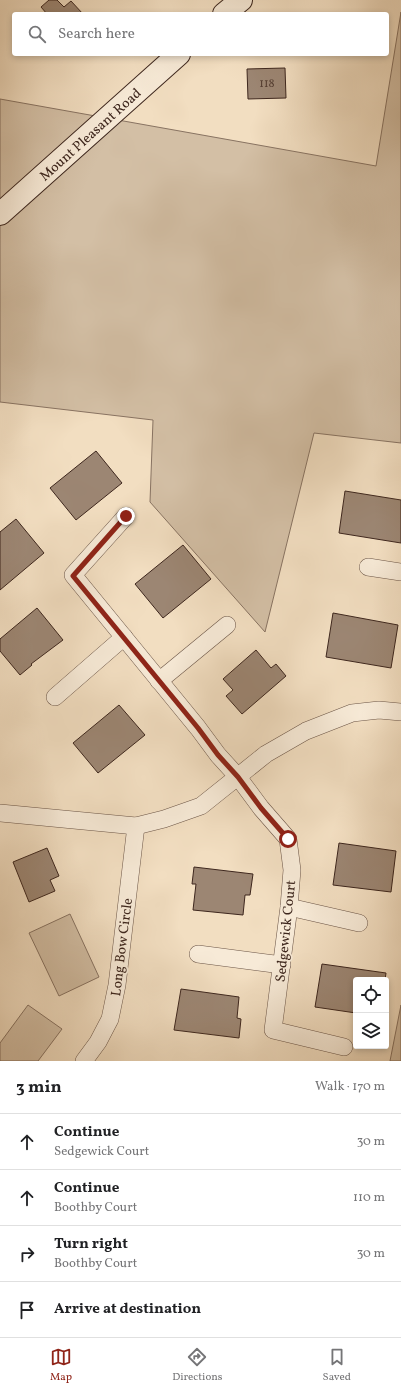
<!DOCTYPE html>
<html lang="en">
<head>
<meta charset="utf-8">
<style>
  :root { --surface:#fff; --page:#f2f2f2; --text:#202124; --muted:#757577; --line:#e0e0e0; --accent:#8f2418 }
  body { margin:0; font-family:Vollkorn,serif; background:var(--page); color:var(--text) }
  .controls { position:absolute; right:12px; bottom:12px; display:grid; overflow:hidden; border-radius:4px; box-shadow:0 2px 6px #0003 }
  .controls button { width:36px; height:36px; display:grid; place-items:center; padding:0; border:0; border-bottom:1px solid var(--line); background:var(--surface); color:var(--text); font:20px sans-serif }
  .stop { position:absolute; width:12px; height:12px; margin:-9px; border:3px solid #8f2418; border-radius:50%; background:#fff }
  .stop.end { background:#8f2418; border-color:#fff; box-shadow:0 1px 4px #0008 }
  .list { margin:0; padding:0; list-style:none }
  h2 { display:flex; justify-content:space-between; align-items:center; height:52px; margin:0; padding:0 16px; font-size:17px }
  h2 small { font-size:13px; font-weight:400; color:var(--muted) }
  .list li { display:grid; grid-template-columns:26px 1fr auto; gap:12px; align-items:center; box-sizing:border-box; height:56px; padding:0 16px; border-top:1px solid var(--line) }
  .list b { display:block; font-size:15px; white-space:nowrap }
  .list p { margin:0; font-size:13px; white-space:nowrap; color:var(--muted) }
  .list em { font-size:13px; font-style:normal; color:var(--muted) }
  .icon { flex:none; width:22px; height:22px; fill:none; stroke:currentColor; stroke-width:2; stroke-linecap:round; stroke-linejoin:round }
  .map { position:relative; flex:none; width:401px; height:1061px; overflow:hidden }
  .search { position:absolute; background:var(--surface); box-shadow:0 2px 6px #0003; left:12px; right:12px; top:12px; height:44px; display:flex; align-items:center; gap:10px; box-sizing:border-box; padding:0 14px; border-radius:4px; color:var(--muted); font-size:15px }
  .sheet { height:276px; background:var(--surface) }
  nav { display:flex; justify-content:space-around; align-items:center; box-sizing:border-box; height:56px; border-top:1px solid var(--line); background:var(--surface); font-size:11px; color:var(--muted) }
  nav a { display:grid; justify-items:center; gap:2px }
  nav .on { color:var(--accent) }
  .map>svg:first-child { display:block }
  .green { fill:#d3bfa5; stroke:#887362 }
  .building { fill:#9c8673; stroke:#3e271e }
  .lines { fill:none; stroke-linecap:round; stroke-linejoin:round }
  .street-casing { stroke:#6b5547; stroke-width:18 }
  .secondary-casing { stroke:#3e271e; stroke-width:24 }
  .street { stroke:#f7ead7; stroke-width:17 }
  .secondary { stroke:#f7ead7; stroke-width:22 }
  .route { stroke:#8f2418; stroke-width:5 }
  .labels { text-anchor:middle; stroke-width:3.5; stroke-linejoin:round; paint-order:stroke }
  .number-label { font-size:12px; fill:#563f33 }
  .street-label { font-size:14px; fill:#3e271e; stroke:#f7ead7 }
</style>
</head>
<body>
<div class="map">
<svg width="401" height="1061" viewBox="0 0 401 1061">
  <rect width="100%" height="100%" fill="#f2dec1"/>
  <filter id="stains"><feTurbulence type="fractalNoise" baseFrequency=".005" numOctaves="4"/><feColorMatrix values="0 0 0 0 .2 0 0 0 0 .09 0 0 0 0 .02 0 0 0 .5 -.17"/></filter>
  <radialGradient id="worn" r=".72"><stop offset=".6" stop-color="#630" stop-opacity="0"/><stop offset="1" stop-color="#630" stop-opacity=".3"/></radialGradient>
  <g class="green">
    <path d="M401,12V443L314,433L265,632L150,502L153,420L0,402V99L376,166Z"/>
    <path d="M70,914L99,977L59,996L29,933Z"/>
    <path d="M28,1005L62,1029L38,1061H0V1043Z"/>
    <path d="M401,1005V1061H390Z"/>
  </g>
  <g class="building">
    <path d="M49,0H57L64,7L71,1L83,14H47L41,7Z"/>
    <path d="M285,68L286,98L248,99L247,69Z"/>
    <path d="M96,451L122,483L76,520L50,488Z"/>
    <path d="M345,491L401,500V543L339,533Z"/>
    <path d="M16,519L44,553L0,590V532Z"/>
    <path d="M183,545L211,579L163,618L135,584Z"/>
    <path d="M37,608L63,640L31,664L32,665L20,675L0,651V639Z"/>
    <path d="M333,613L398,625L391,668L326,657Z"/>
    <path d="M256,650L271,668L276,664L286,676L242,714L226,696L233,690L223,679Z"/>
    <path d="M119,705L145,735L98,773L73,743Z"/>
    <path d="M339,843L396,851L391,892L333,885Z"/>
    <path d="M47,848L59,876L50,880L55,891L29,902L13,862Z"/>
    <path d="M194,867L253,874L250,895H245L243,915L193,910L196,884H192Z"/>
    <path d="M322,964L386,973L385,980H356V1013L315,1007Z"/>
    <path d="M181,989L239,997L237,1018L241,1019L239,1038L174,1030Z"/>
  </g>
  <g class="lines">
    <defs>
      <g id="street">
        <path d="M126,516L73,575L198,728L218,755L238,777L261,808L288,839L292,870L289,907L273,1030L344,1047"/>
        <path d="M368,567L401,572"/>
        <path d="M159,681L227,625"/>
        <path d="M55,697L124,637"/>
        <path d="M0,813L136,826L164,819L201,806L266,754L306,731L352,713L379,710L401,712"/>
        <path d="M289,907L359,923"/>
        <path d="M198,954L282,965"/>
        <path d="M84,1061L98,1042L110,1019L117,985L136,826"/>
      </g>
      <g id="secondary">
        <path d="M224,14L241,0"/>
        <path d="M0,214L179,54"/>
      </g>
    </defs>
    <use href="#street" class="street-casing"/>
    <use href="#secondary" class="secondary-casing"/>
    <use href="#street" class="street"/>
    <use href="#secondary" class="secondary"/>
  </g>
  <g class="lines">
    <path class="route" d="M126,516L73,576L198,728L218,755L238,777L261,808L288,839"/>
  </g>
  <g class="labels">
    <g class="number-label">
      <text x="267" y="87">118</text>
    </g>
    <g class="street-label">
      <text transform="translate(90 134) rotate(-42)" y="5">Mount Pleasant Road</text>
      <text transform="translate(285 931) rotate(-84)" y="5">Sedgewick Court</text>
      <text transform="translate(121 947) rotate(-83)" y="5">Long Bow Circle</text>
    </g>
  </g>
  <rect width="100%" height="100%" filter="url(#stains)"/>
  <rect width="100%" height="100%" fill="url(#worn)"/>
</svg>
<div class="controls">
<button><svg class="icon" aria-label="locate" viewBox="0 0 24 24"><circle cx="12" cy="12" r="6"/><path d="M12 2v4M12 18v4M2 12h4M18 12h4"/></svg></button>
<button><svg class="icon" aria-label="layers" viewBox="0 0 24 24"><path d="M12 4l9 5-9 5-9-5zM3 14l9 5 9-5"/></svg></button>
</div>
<div class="stop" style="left:288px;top:839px"></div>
<div class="stop end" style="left:126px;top:516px"></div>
<div class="search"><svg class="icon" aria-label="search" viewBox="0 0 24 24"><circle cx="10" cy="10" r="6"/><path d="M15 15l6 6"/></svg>Search here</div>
</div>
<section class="sheet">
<h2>3 min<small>Walk · 170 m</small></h2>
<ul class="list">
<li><svg class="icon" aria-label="ahead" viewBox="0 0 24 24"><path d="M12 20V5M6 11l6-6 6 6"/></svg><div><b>Continue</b><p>Sedgewick Court</p></div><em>30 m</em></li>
<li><svg class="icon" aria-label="ahead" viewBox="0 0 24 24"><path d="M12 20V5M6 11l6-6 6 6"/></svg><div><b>Continue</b><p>Boothby Court</p></div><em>110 m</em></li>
<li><svg class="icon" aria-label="right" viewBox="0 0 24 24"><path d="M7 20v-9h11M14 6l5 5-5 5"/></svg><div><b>Turn right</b><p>Boothby Court</p></div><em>30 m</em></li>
<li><svg class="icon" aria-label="arrive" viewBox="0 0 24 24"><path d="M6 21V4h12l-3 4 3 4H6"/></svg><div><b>Arrive at destination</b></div></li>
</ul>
</section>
<nav>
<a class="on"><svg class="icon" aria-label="map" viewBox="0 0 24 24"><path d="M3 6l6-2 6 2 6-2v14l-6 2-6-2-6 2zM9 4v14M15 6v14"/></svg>Map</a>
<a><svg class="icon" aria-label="directions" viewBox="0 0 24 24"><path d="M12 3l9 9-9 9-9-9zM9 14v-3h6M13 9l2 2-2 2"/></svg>Directions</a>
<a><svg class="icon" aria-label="saved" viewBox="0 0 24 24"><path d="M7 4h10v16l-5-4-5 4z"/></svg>Saved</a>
</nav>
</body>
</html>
